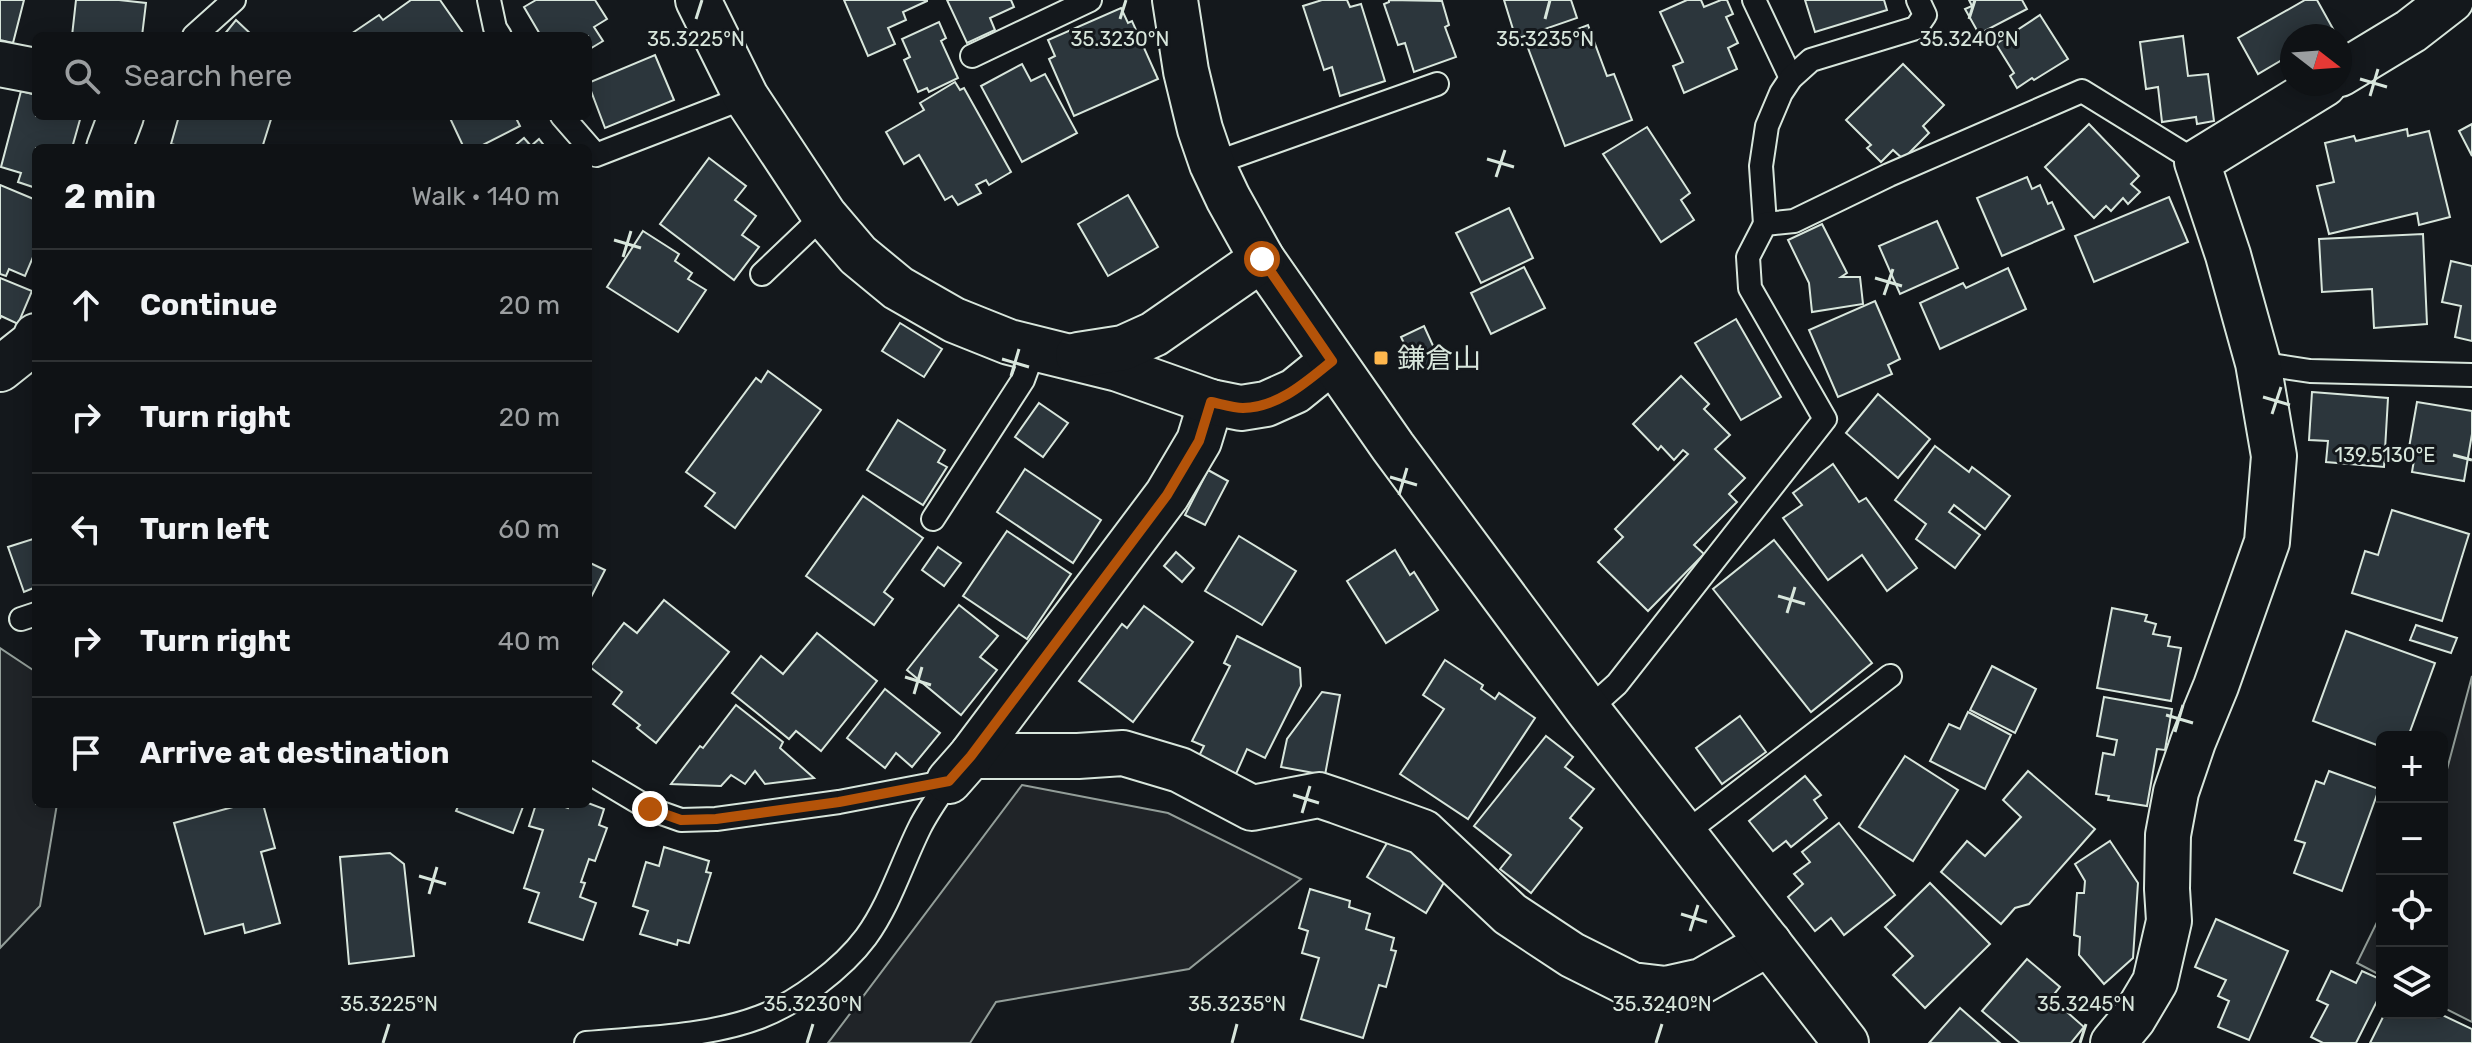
<!DOCTYPE html>
<html lang="en">
<head>
<meta charset="utf-8">
<style>
  :root { --surface:#0f1215; --page:#181b1e; --text:#f1f3f6; --muted:#9b9ea0; --line:#2f3234 }
  body { margin:0; font-family:Rubik,"Noto Sans JP",sans-serif; background:var(--page); color:var(--text) }
  .controls { position:absolute; right:24px; bottom:24px; display:grid; overflow:hidden; border-radius:12px; box-shadow:0 4px 20px #0003 }
  .controls button { width:72px; height:72px; display:grid; place-items:center; padding:0; border:0; border-bottom:2px solid var(--line); background:var(--surface); color:var(--text); font:40px sans-serif }
  .compass { position:absolute; left:2280px; top:24px; width:72px; height:72px; border-radius:50%; background:var(--surface); box-shadow:0 4px 20px #0003; rotate:107deg }
  .stop { position:absolute; width:24px; height:24px; margin:-18px; border:6px solid #b45309; border-radius:50%; background:#fff }
  .stop.end { background:#b45309; border-color:#fff; box-shadow:0 2px 8px #0008 }
  .list { margin:0; padding:0; list-style:none }
  h2 { display:flex; justify-content:space-between; align-items:center; height:104px; margin:0; padding:0 32px; font-size:34px }
  h2 small { font-size:26px; font-weight:400; color:var(--muted) }
  .list li { display:grid; grid-template-columns:52px 1fr auto; gap:24px; align-items:center; box-sizing:border-box; height:112px; padding:0 32px; border-top:2px solid var(--line) }
  .list b { display:block; font-size:30px; white-space:nowrap }
  .list em { font-size:26px; font-style:normal; color:var(--muted) }
  .icon { flex:none; width:44px; height:44px; fill:none; stroke:currentColor; stroke-width:2; stroke-linecap:round; stroke-linejoin:round }
  .map { position:relative; flex:none; width:2472px; height:1043px; overflow:hidden }
  .search { position:absolute; background:var(--surface); box-shadow:0 4px 20px #0003; left:32px; top:32px; width:560px; height:88px; display:flex; align-items:center; gap:20px; box-sizing:border-box; padding:0 28px; border-radius:12px; color:var(--muted); font-size:30px }
  .panel { position:absolute; background:var(--surface); box-shadow:0 4px 20px #0003; left:32px; top:144px; width:560px; height:664px; border-radius:12px }
  .map>svg:first-child { display:block }
  .green { fill:#202428; stroke:#939e99; stroke-width:2 }
  .building { fill:#2c363c; stroke:#d8e6dc; stroke-width:2 }
  .lines { fill:none; stroke-linecap:round; stroke-linejoin:round }
  .service-casing { stroke:#d8e6dc; stroke-width:26 }
  .minor-casing { stroke:#d8e6dc; stroke-width:48 }
  .tertiary-casing { stroke:#d8e6dc; stroke-width:48 }
  .service { stroke:#14181c; stroke-width:22 }
  .minor { stroke:#14181c; stroke-width:44 }
  .tertiary { stroke:#14181c; stroke-width:44 }
  .route { stroke:#b45309; stroke-width:10 }
  .ticks { fill:none; stroke:#d8e6dc; stroke-width:3 }
  .poi-dot { fill:#ffb74d; stroke:#14181c; stroke-width:3 }
  .labels { text-anchor:middle; stroke-width:6; stroke-linejoin:round; paint-order:stroke }
  .poi-label { font-size:28px; fill:#d8e6dc; stroke:#14181c; text-anchor:start }
  .ticks-label { font-size:20px; text-anchor:middle; fill:#d8e6dc; stroke:#14181c; stroke-width:6; stroke-linejoin:round; paint-order:stroke }
</style>
</head>
<body>
<div class="map">
<svg width="2472" height="1043" viewBox="0 0 2472 1043">
  <rect width="100%" height="100%" fill="#14181c"/>
  <g class="green">
    <path d="M0,648L36,672V804H57L40,906L0,948Z"/>
    <path d="M2472,676V1022L2442,1007V788Z"/>
    <path d="M1022,785L1168,813L1301,879L1189,969L996,1002L970,1043H828Z"/>
    <path d="M2382,912V976L2357,963Z"/>
  </g>
  <g class="building">
    <path d="M0,0H24L13,43L0,40Z"/>
    <path d="M76,0H119L146,3L142,36H72Z"/>
    <path d="M411,0H440L463,33L458,36H348L379,15L383,20Z"/>
    <path d="M536,0H595L607,19L594,27L603,41L588,50V36H541L524,7Z"/>
    <path d="M844,0H927V1L903,12L906,20L888,28L895,44L868,56Z"/>
    <path d="M947,0H1011L1014,7L990,18L995,30L967,43Z"/>
    <path d="M1322,0H1347L1350,7L1361,4L1385,81L1340,96L1332,67L1324,70L1303,6Z"/>
    <path d="M1389,0L1442,1L1449,25L1445,27L1456,57L1414,72L1405,43L1398,45L1384,4L1389,2Z"/>
    <path d="M1504,0H1571L1577,18L1516,39Z"/>
    <path d="M1687,0H1701L1704,7L1721,0H1727L1733,14L1726,17L1738,43L1728,48L1737,69L1684,93L1673,66L1683,62L1660,12Z"/>
    <path d="M1805,0H1884L1887,10L1815,32Z"/>
    <path d="M1969,0H2022L2027,9L1979,34L1965,9L1972,6Z"/>
    <path d="M2305,0H2317L2337,36H2292V54L2258,74L2238,38Z"/>
    <path d="M1121,8L1128,23L1132,21L1158,79L1074,116L1049,59L1055,56L1048,40Z"/>
    <path d="M2040,15L2068,59L2034,80L2032,78L2017,88L2010,76L2014,73L1996,44Z"/>
    <path d="M236,20L253,36H223Z"/>
    <path d="M939,22L946,38L941,41L958,78L929,92L927,88L918,92L904,60L910,57L902,39Z"/>
    <path d="M1588,25L1607,76L1614,74L1632,120L1565,146L1528,48Z"/>
    <path d="M2183,36L2188,76L2208,74L2214,121L2197,124L2196,117L2162,122L2158,87L2146,89L2140,42Z"/>
    <path d="M655,55L674,100L605,128L588,83Z"/>
    <path d="M1022,64L1031,81L1045,74L1077,133L1022,162L981,86Z"/>
    <path d="M1903,64L1944,105L1923,126L1929,133L1903,159L1893,150L1881,162L1867,148L1871,145L1846,120Z"/>
    <path d="M955,82L960,90L964,88L1011,172L989,185L986,180L976,185L981,193L958,205L952,196L945,200L919,155L904,164L886,132L924,110L920,103Z"/>
    <path d="M21,91L36,95V116H81L72,148H36V188L18,182L21,173L1,167Z"/>
    <path d="M179,116H272L262,148H186L171,144Z"/>
    <path d="M449,116H515L520,126L477,148H464Z"/>
    <path d="M2089,124L2139,176L2131,184L2140,192L2128,204L2123,198L2111,211L2106,206L2094,218L2045,167Z"/>
    <path d="M2472,124V156L2459,131Z"/>
    <path d="M1647,127L1690,193L1681,200L1694,220L1661,242L1603,154Z"/>
    <path d="M2407,129L2408,136L2429,131L2450,217L2419,225L2417,213L2329,234L2317,186L2334,182L2325,143L2354,136L2356,141Z"/>
    <path d="M524,138L531,146L539,139L546,148H512Z"/>
    <path d="M709,158L746,186L735,200L756,216L742,235L759,247L734,280L660,224Z"/>
    <path d="M2027,177L2032,189L2040,185L2048,204L2052,202L2064,229L2002,256L1977,198Z"/>
    <path d="M0,185L36,200V250L25,276L9,269L6,276L0,274Z"/>
    <path d="M1128,195L1158,247L1108,276L1078,224Z"/>
    <path d="M2169,197L2188,242L2094,282L2075,236Z"/>
    <path d="M1509,208L1533,258L1481,283L1456,233Z"/>
    <path d="M1937,221L1958,268L1900,294L1879,246Z"/>
    <path d="M1822,224L1847,273L1841,277H1860L1863,304L1812,312L1809,283L1788,240Z"/>
    <path d="M643,231L679,254L675,261L692,273L688,279L706,290L678,332L607,287Z"/>
    <path d="M2423,234L2427,324L2374,328L2372,289L2322,292L2319,239Z"/>
    <path d="M2451,261L2472,266V341L2455,337L2461,306L2442,302Z"/>
    <path d="M1524,267L1545,308L1491,334L1471,293Z"/>
    <path d="M2008,268L2026,309L1940,349L1920,303L1963,283L1966,288Z"/>
    <path d="M0,278L32,291L18,324L1,316L0,319Z"/>
    <path d="M1875,301L1900,359L1888,365L1892,374L1838,397L1809,330Z"/>
    <path d="M1736,319L1781,397L1741,420L1695,343Z"/>
    <path d="M900,323L942,349L924,377L882,351Z"/>
    <path d="M1424,326L1440,361L1417,371L1401,337Z"/>
    <path d="M768,371L821,410L735,528L705,506L715,493L686,472L756,378L761,382Z"/>
    <path d="M1681,376L1709,404L1704,409L1730,435L1715,449L1745,478L1729,494L1737,502L1694,545L1704,554L1648,611L1598,562L1623,537L1615,529L1688,454L1683,450L1674,460L1661,446L1658,450L1633,424Z"/>
    <path d="M2312,392L2388,398L2384,467L2326,462L2328,441L2309,440Z"/>
    <path d="M1878,394L1930,439L1898,478L1846,433Z"/>
    <path d="M2417,402L2472,411V434L2464,481L2412,472L2414,460L2407,459Z"/>
    <path d="M1039,403L1068,423L1043,457L1015,437Z"/>
    <path d="M898,420L945,450L938,462L947,467L923,505L867,470Z"/>
    <path d="M1935,446L1969,472L1972,467L2010,496L1985,529L1954,505L1949,512L1980,535L1955,568L1916,539L1926,524L1895,500Z"/>
    <path d="M1833,464L1859,502L1866,498L1917,568L1887,591L1862,555L1828,580L1783,518L1802,505L1793,493Z"/>
    <path d="M1025,469L1101,520L1073,563L997,512Z"/>
    <path d="M1208,470L1228,481L1205,525L1185,515Z"/>
    <path d="M863,496L923,538L884,592L893,599L874,625L806,576Z"/>
    <path d="M2392,510L2469,534L2442,621L2352,593L2365,551L2378,555Z"/>
    <path d="M1007,531L1071,574L1027,639L963,596Z"/>
    <path d="M1239,536L1296,571L1262,625L1205,591Z"/>
    <path d="M36,538V587L24,592L8,547Z"/>
    <path d="M1774,540L1872,663L1811,712L1713,589Z"/>
    <path d="M938,547L961,563L944,586L922,570Z"/>
    <path d="M1395,550L1410,575L1414,572L1438,610L1386,643L1347,581Z"/>
    <path d="M1176,552L1194,568L1182,582L1164,566Z"/>
    <path d="M588,562L605,570L588,603Z"/>
    <path d="M664,600L729,652L656,743L637,728L640,725L613,704L622,692L590,667L624,623L637,633Z"/>
    <path d="M959,605L998,636L980,657L997,670L961,715L907,670Z"/>
    <path d="M1144,606L1193,642L1133,722L1079,681L1122,624L1127,628Z"/>
    <path d="M2112,608L2147,615L2145,621L2156,624L2153,634L2170,637L2168,646L2181,648L2171,701L2097,688Z"/>
    <path d="M2416,625L2457,638L2451,653L2410,640Z"/>
    <path d="M2346,631L2435,663L2408,737H2382V747L2313,721Z"/>
    <path d="M817,633L877,681L821,751L796,731L789,739L732,693L761,656L783,674Z"/>
    <path d="M1237,636L1300,668L1301,686L1265,758L1247,749L1236,774L1199,756L1204,746L1192,741L1230,666L1224,663Z"/>
    <path d="M1445,660L1483,685L1481,689L1495,699L1499,693L1535,718L1468,819L1400,774L1444,709L1423,695Z"/>
    <path d="M1992,666L2036,689L2015,733L1970,710Z"/>
    <path d="M885,689L940,733L912,767L896,753L885,768L847,738Z"/>
    <path d="M1322,692L1340,695L1325,775L1281,767L1287,739Z"/>
    <path d="M2104,697L2172,709L2165,750L2157,749L2147,806L2108,800L2109,796L2096,794L2103,753L2114,755L2117,740L2097,736Z"/>
    <path d="M736,705L783,742L780,748L814,778L765,784L755,771L745,784L731,775L721,786L671,784L700,746L703,748Z"/>
    <path d="M1968,712L2011,735L1985,789L1930,761L1949,724L1960,729Z"/>
    <path d="M1740,716L1766,752L1722,784L1696,748Z"/>
    <path d="M1546,736L1573,757L1565,767L1594,789L1570,818L1582,828L1531,893L1500,869L1511,855L1474,826Z"/>
    <path d="M1905,756L1958,790L1913,861L1859,827Z"/>
    <path d="M2028,771L2095,829L2029,904L2015,908L2001,924L1941,872L1967,841L1985,856L2021,817L2003,800Z"/>
    <path d="M2329,771L2379,789L2342,891L2294,873L2305,843L2295,840L2316,781L2324,784Z"/>
    <path d="M1805,776L1821,795L1814,800L1827,818L1791,847L1786,841L1773,851L1749,821Z"/>
    <path d="M588,803L604,809L599,825L607,828L595,861L589,859L581,882L585,883L580,897L596,903L583,940L529,922L539,893L524,888L543,830L529,826L536,804H556L568,808L569,804Z"/>
    <path d="M244,804H263L275,848L261,852L280,923L245,933L243,924L205,934L174,823Z"/>
    <path d="M459,804H524L513,833L456,811Z"/>
    <path d="M1839,823L1895,895L1844,935L1831,918L1815,931L1788,897L1803,884L1794,874L1810,862L1802,852Z"/>
    <path d="M1390,838L1449,874L1426,913L1367,877Z"/>
    <path d="M2110,841L2138,883L2133,958L2104,984L2079,955L2080,937L2074,935L2077,893H2084L2085,881L2075,864Z"/>
    <path d="M664,847L709,861L706,872L711,873L689,943L678,940L677,945L640,934L648,911L633,906L646,862L659,866Z"/>
    <path d="M390,853L404,864L414,956L349,964L340,857Z"/>
    <path d="M1930,883L1990,944L1925,1008L1893,975L1913,956L1885,927Z"/>
    <path d="M1310,889L1350,901L1349,907L1370,914L1366,929L1394,938L1391,950L1396,951L1386,987L1379,985L1363,1038L1301,1019L1319,958L1302,953L1308,931L1299,928Z"/>
    <path d="M2216,919L2288,951L2249,1040L2218,1027L2229,1001L2218,996L2226,980L2195,967Z"/>
    <path d="M2027,959L2060,987L2051,998L2084,1027L2071,1043H2020L1982,1011Z"/>
    <path d="M2331,971L2356,983L2362,971L2382,980V991L2356,1043H2323L2311,1037L2328,1005L2317,1000Z"/>
    <path d="M1960,1008L2000,1043H1929Z"/>
    <path d="M2385,1013H2438L2472,1029V1043H2370Z"/>
  </g>
  <g class="lines">
    <defs>
      <g id="service">
        <path d="M489,0L495,28L500,36"/>
        <path d="M1754,0L1791,78"/>
        <path d="M194,36L234,0"/>
        <path d="M972,56L1090,0"/>
        <path d="M562,116L596,155L746,97"/>
        <path d="M1212,164L1437,84"/>
        <path d="M1765,224L1761,166L1767,126L1781,93L1791,78L1811,60L1916,28L1925,15L1918,0"/>
        <path d="M762,274L824,215"/>
        <path d="M2258,363L2310,371L2472,375"/>
        <path d="M933,519L1023,380L1034,350"/>
        <path d="M21,619L36,614"/>
        <path d="M1588,710L1617,684L1825,419L1750,288L1748,257L1765,224L1794,221L1889,175L2082,91L2197,162"/>
        <path d="M588,772L650,809L681,820L716,819L839,802L949,781"/>
        <path d="M1684,834L1890,676"/>
        <path d="M586,1043C641,1038 708,1037 760,1017C797,1003 843,968 866,937C890,904 902,863 920,827C928,811 939,796 949,781"/>
      </g>
      <g id="minor">
        <path d="M0,64L36,71"/>
        <path d="M2340,74L2411,31L2451,0"/>
        <path d="M109,148L121,116"/>
        <path d="M0,369L34,342L36,336"/>
        <path d="M971,756H1078L1123,753L1180,770L1252,808L1319,795L1337,801L1423,832L1510,914L1572,955L1632,985L1666,989L1702,981L1769,943"/>
        <path d="M949,781L971,756L1167,495L1199,441L1211,402"/>
        <path d="M2113,1043L2133,1019L2155,982L2169,921L2167,889L2168,835L2176,792L2193,742L2216,686L2267,542L2274,456L2258,363L2228,255L2197,162L2324,84"/>
      </g>
      <g id="tertiary">
        <path d="M698,0L746,97L824,215L858,255L898,288L954,320L1009,342L1118,369L1211,402L1241,408L1266,404L1295,391L1332,361"/>
        <path d="M1175,0L1186,71L1200,129L1212,164L1228,198L1262,259L1393,447L1588,710L1846,1043"/>
        <path d="M1078,355L1123,348L1154,334L1262,259"/>
      </g>
    </defs>
    <use href="#service" class="service-casing"/>
    <use href="#minor" class="minor-casing"/>
    <use href="#tertiary" class="tertiary-casing"/>
    <use href="#service" class="service"/>
    <use href="#minor" class="minor"/>
    <use href="#tertiary" class="tertiary"/>
  </g>
  <g class="lines">
    <path class="route" d="M650,809L681,820L716,819L839,802L949,781L971,756L1167,495L1199,441L1211,402C1221,404 1233,408 1243,408C1279,407 1306,382 1332,361L1262,259"/>
  </g>
  <path class="ticks" d="M696,19L702,0M1120,19L1126,0M1545,19L1550,0M1969,19L1975,0M2360,79L2387,87M2370,96L2378,69M1487,159L1514,167M1496,177L1505,150M614,240L641,248M623,257L631,231M1875,278L1902,286M1884,295L1893,269M1002,359L1029,367M1011,376L1019,349M2263,397L2290,405M2272,414L2281,387M2453,455L2472,460M1390,477L1417,485M1399,495L1407,468M1778,596L1805,604M1787,613L1795,587M905,677L931,685M914,694L922,667M2166,715L2193,723M2175,732L2183,705M1293,795L1319,803M1302,813L1310,786M419,876L446,884M429,894L437,867M1681,914L1707,922M1690,931L1698,905M383,1043L389,1024M807,1043L813,1024M1232,1043L1237,1024M1656,1043L1662,1024M2080,1043L2086,1024"/>
  <rect class="poi-dot" x="1373" y="350" width="16" height="16" rx="4"/>
  <g class="labels">
    <g class="poi-label">
      <text x="1397" y="368">鎌倉山</text>
    </g>
  </g>
  <g class="ticks-label">
    <text x="696" y="46">35.3225°N</text>
    <text x="1120" y="46">35.3230°N</text>
    <text x="1545" y="46">35.3235°N</text>
    <text x="1969" y="46">35.3240°N</text>
    <text x="2385" y="462">139.5130°E</text>
    <text x="389" y="1011">35.3225°N</text>
    <text x="813" y="1011">35.3230°N</text>
    <text x="1237" y="1011">35.3235°N</text>
    <text x="1662" y="1011">35.3240°N</text>
    <text x="2086" y="1011">35.3245°N</text>
  </g>
</svg>
<div class="controls">
<button>+</button>
<button>−</button>
<button><svg class="icon" aria-label="locate" viewBox="0 0 24 24"><circle cx="12" cy="12" r="6"/><path d="M12 2v4M12 18v4M2 12h4M18 12h4"/></svg></button>
<button><svg class="icon" aria-label="layers" viewBox="0 0 24 24"><path d="M12 4l9 5-9 5-9-5zM3 14l9 5 9-5"/></svg></button>
</div>
<svg class="compass" viewBox="-18 -18 36 36"><path d="M0-13l5 13h-10z" fill="#e53935"/><path d="M0 13l5-13h-10z" fill="#9b9ea0"/></svg>
<div class="stop" style="left:1262px;top:259px"></div>
<div class="stop end" style="left:650px;top:809px"></div>
<div class="search"><svg class="icon" aria-label="search" viewBox="0 0 24 24"><circle cx="10" cy="10" r="6"/><path d="M15 15l6 6"/></svg>Search here</div>
<section class="panel">
<h2>2 min<small>Walk · 140 m</small></h2>
<ul class="list">
<li><svg class="icon" aria-label="ahead" viewBox="0 0 24 24"><path d="M12 20V5M6 11l6-6 6 6"/></svg><div><b>Continue</b></div><em>20 m</em></li>
<li><svg class="icon" aria-label="right" viewBox="0 0 24 24"><path d="M7 20v-9h11M14 6l5 5-5 5"/></svg><div><b>Turn right</b></div><em>20 m</em></li>
<li><svg class="icon" aria-label="left" viewBox="0 0 24 24"><path d="M17 20v-9H6M10 6l-5 5 5 5"/></svg><div><b>Turn left</b></div><em>60 m</em></li>
<li><svg class="icon" aria-label="right" viewBox="0 0 24 24"><path d="M7 20v-9h11M14 6l5 5-5 5"/></svg><div><b>Turn right</b></div><em>40 m</em></li>
<li><svg class="icon" aria-label="arrive" viewBox="0 0 24 24"><path d="M6 21V4h12l-3 4 3 4H6"/></svg><div><b>Arrive at destination</b></div></li>
</ul>
</section>
</div>
</body>
</html>
